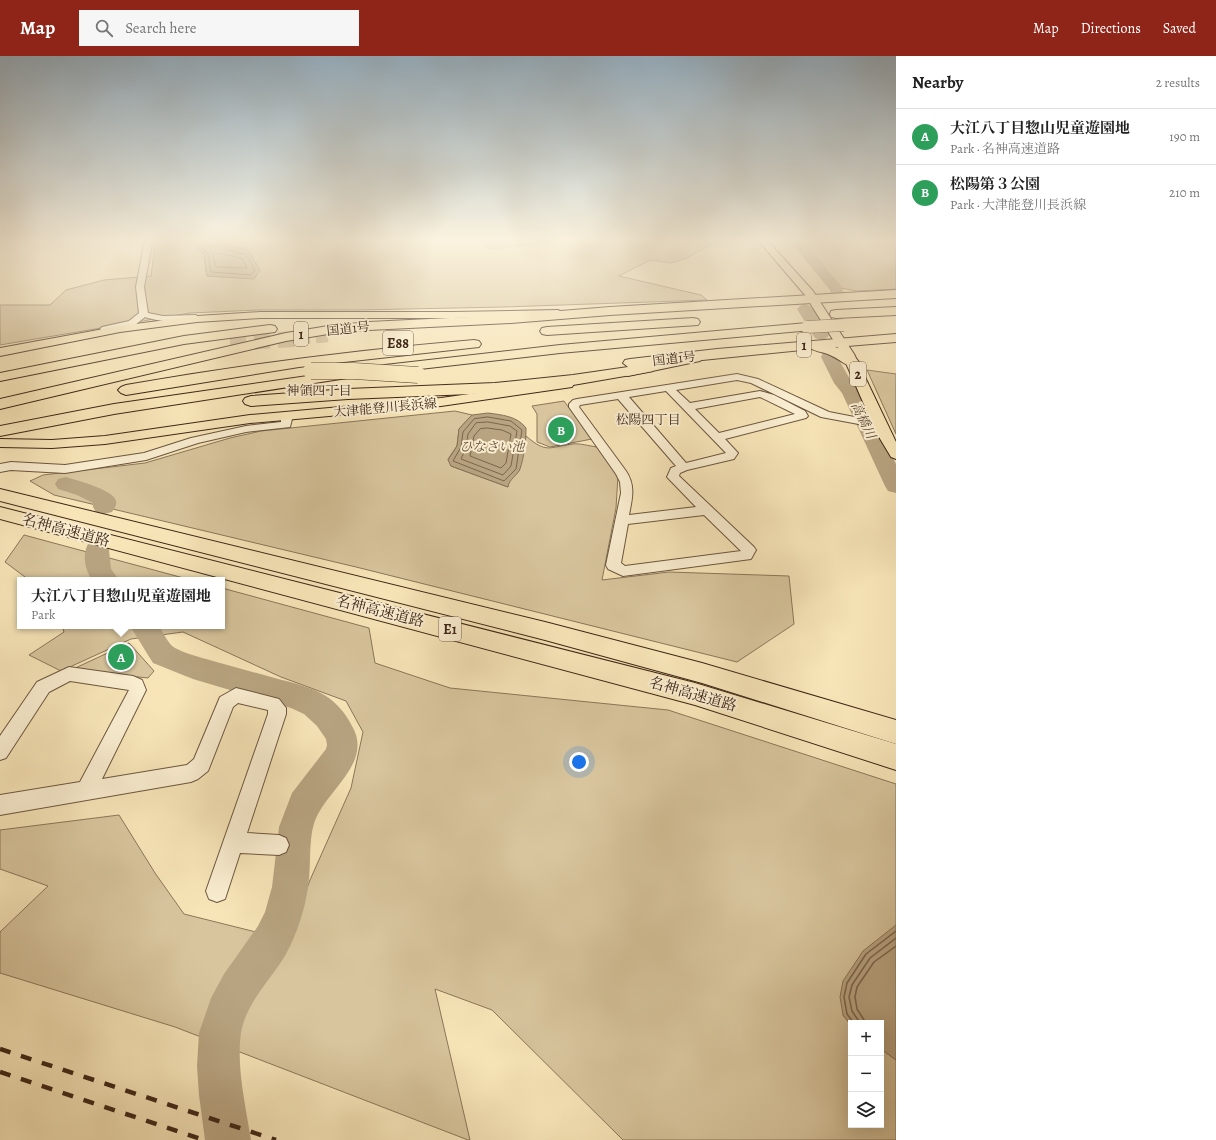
<!DOCTYPE html>
<html lang="en">
<head>
<meta charset="utf-8">
<style>
  :root { --surface:#fff; --page:#f6f6f6; --text:#222; --muted:#767676; --line:#e0e0e0; --accent:#8f2418 }
  body { margin:0; font-family:Alegreya,"Noto Serif JP",serif; background:var(--page); color:var(--text) }
  .controls { position:absolute; right:12px; bottom:12px; display:grid; overflow:hidden; border-radius:0px; box-shadow:0 4px 16px #0002 }
  .controls button { width:36px; height:36px; display:grid; place-items:center; padding:0; border:0; border-bottom:1px solid var(--line); background:var(--surface); color:var(--text); font:20px sans-serif }
  .you { position:absolute; left:579px; top:706px; width:14px; height:14px; margin:-10px; border:3px solid #fff; border-radius:50%; background:#1a73e8; box-shadow:0 0 0 6px #1a73e833 }
  .badge { display:grid; place-items:center; width:26px; height:26px; border-radius:50%; background:var(--accent); color:#fff; font-size:13px; font-weight:700 }
  .pin { position:absolute; translate:-50% -50%; border:2px solid #fff; box-shadow:0 1px 4px #0006 }
  .popup { position:absolute; left:17px; top:521px; width:208px; height:52px; box-sizing:border-box; display:grid; place-content:center; border-radius:0px; background:var(--surface); filter:drop-shadow(0 1px 3px #0005); font-size:13px; white-space:nowrap; color:var(--muted) }
  .popup b { font-size:15px; color:var(--text) }
  .popup::after { content:''; position:absolute; left:50%; top:100%; margin-left:-8px; border:8px solid transparent; border-top-color:var(--surface) }
  .list { margin:0; padding:0; list-style:none }
  h2 { display:flex; justify-content:space-between; align-items:center; height:52px; margin:0; padding:0 16px; font-size:17px }
  h2 small { font-size:13px; font-weight:400; color:var(--muted) }
  .list li { display:grid; grid-template-columns:26px 1fr auto; gap:12px; align-items:center; box-sizing:border-box; height:56px; padding:0 16px; border-top:1px solid var(--line) }
  .list b { display:block; font-size:15px; white-space:nowrap }
  .list p { margin:0; font-size:13px; white-space:nowrap; color:var(--muted) }
  .list em { font-size:13px; font-style:normal; color:var(--muted) }
  .icon { flex:none; width:22px; height:22px; fill:none; stroke:currentColor; stroke-width:2; stroke-linecap:round; stroke-linejoin:round }
  .map { position:relative; flex:none; width:896px; height:1084px; overflow:hidden }
  header { display:flex; align-items:center; gap:24px; box-sizing:border-box; height:56px; padding:0 20px; background:var(--accent); color:#fff }
  header strong { font-size:19px }
  nav { display:flex; gap:22px; margin-inline-start:auto; font-size:14px }
  .search { width:280px; height:36px; background:var(--page); display:flex; align-items:center; gap:10px; box-sizing:border-box; padding:0 14px; border-radius:0px; color:var(--muted); font-size:15px }
  main { display:flex }
  aside { flex:1; background:var(--surface) }
  .map>svg:first-child { display:block }
  .green { fill:#d8c59d; stroke:#8b765a }
  .water { fill:#b8a481; stroke:#877257 }
  .lines { fill:none; stroke-linecap:round; stroke-linejoin:round }
  .shore-far1 { stroke:#7b654c; stroke-width:1 }
  .shore { stroke:#7b654c; stroke-width:1.5 }
  .river { fill:#b8a481; fill-rule:evenodd }
  .highway-tunnel-far1 { stroke:#d2bf98; stroke-width:12; stroke-dasharray:12 6; stroke-linecap:butt }
  .highway-tunnel { stroke:#d2bf98; stroke-width:16; stroke-dasharray:16 8; stroke-linecap:butt }
  .minor-casing { stroke:#6c563f; stroke-width:2 }
  .major-casing { stroke:#3e2617; stroke-width:2 }
  .highway-casing { stroke:#3e2617; stroke-width:2 }
  .minor { fill:#faeed1; fill-rule:evenodd }
  .major { fill:#f7e5b8; fill-rule:evenodd }
  .highway { fill:#f7e5b8; fill-rule:evenodd }
  .rail { stroke:#3e2617; stroke-width:4.5; stroke-dasharray:11 11; stroke-linecap:butt }
  .highway-bridge-far1-casing { stroke:#3e2617; stroke-width:13; stroke-linecap:butt }
  .highway-bridge-casing { stroke:#3e2617; stroke-width:17; stroke-linecap:butt }
  .highway-bridge-far1 { stroke:#f7e5b8; stroke-width:12 }
  .highway-bridge { stroke:#f7e5b8; stroke-width:16 }
  .labels { text-anchor:middle; stroke-width:4; stroke-linejoin:round; paint-order:stroke }
  .far-street-label { font-size:13px; fill:#3e2617; stroke:#faeed1 }
  .far-neighbourhood-label { font-size:13px; fill:#3e2617; stroke:#faeed1 }
  .far-water-label { font-size:13px; font-style:italic; fill:#634c37; stroke:#faeed1 }
  .shield { fill:#faeed1; stroke:#76624f; stroke-width:1 }
  .shield-label { font-size:14px; font-weight:bold; fill:#3e2617 }
  .street-label { font-size:15px; fill:#3e2617; stroke:#faeed1 }
</style>
</head>
<body>
<header>
<strong>Map</strong>
<div class="search"><svg class="icon" aria-label="search" viewBox="0 0 24 24"><circle cx="10" cy="10" r="6"/><path d="M15 15l6 6"/></svg>Search here</div>
<nav><a>Map</a><a>Directions</a><a>Saved</a></nav>
</header>
<main>
<div class="map">
<svg width="896" height="1084" viewBox="0 0 896 1084">
  <rect width="100%" height="100%" fill="#f7e5b8"/>
  <filter id="stains"><feTurbulence type="fractalNoise" baseFrequency=".005" numOctaves="4"/><feColorMatrix values="0 0 0 0 .2 0 0 0 0 .09 0 0 0 0 .02 0 0 0 .5 -.17"/></filter>
  <radialGradient id="worn" r=".72"><stop offset=".6" stop-color="#630" stop-opacity="0"/><stop offset="1" stop-color="#630" stop-opacity=".3"/></radialGradient>
  <g class="green">
    <path d="M156,183H191L204,199L207,220L225,221L234,190L216,188L201,183H720L687,202L671,207L650,204L619,220L701,239L707,244L504,251L358,254H258L190,257L0,289V249H50L66,234L104,224L151,220Z"/>
    <path d="M802,183H896V233L857,235L841,232Z"/>
    <path d="M867,314L896,318V378Z"/>
    <path d="M564,345L592,383L550,391L537,386V358L532,350Z"/>
    <path d="M455,355L472,359L459,373L457,390L448,403L451,410L508,431V426L519,415L526,380C547,398 549,391 572,388C580,387 589,390 597,391L618,420L616,452L602,524L669,516L789,520L794,568L737,606L356,511L54,439L30,425L43,419L145,407L230,382L261,375Z"/>
    <path d="M24,479L191,524H29L5,506Z"/>
    <path d="M222,532L369,572L375,607L450,632L668,654L896,728V869L843,959L851,969V1069H881V993L896,1004V1084H623L492,954L435,933L470,1084H468L175,971L0,917V876L48,830L0,813V774L119,759L155,817L184,858L288,884L310,824L351,732L363,676L346,645L281,621L183,576L131,583L61,615L29,599L64,576L62,570H222Z"/>
    <path d="M129,587L154,615L148,622L71,614Z"/>
  </g>
  <g class="water">
    <path d="M191,183C201,183 207,187 217,188C228,190 238,191 248,194L260,214L254,223L207,220L204,199Z"/>
    <path d="M474,183H570L568,185L541,186L528,189L513,190L498,193L488,192L485,188Z"/>
    <path d="M488,357C502,359 517,360 526,372C526,385 524,401 520,413C517,420 509,423 508,431L451,410L448,404L457,390L459,373L469,362L472,359Z"/>
    <path d="M896,869V1004L881,993V967H851V969L843,959L840,941L843,925L863,895Z"/>
  </g>
  <g class="lines">
    <g class="shore-far1">
      <path d="M483,183L494,189L534,183"/>
      <path d="M205,189L246,198L255,214L251,219L211,216L208,198L203,192Z"/>
      <path d="M215,197L242,202L247,212L216,211L213,199Z"/>
      <path d="M488,361L511,365L522,374L516,413L504,425L453,405L461,391L463,376L474,363Z"/>
      <path d="M488,366L510,370L517,375L511,410L503,419L461,403L466,392L468,378L476,367Z"/>
      <path d="M487,372L502,374L511,378L506,407L501,412L470,400L474,380L480,373Z"/>
    </g>
    <g class="shore">
      <path d="M854,967L847,958L844,941L847,927L866,898L896,875"/>
      <path d="M860,967L852,955L849,941L852,929L870,902L896,882"/>
      <path d="M866,967L857,953L855,941L857,931L874,906L896,890"/>
    </g>
    <g class="river">
      <path d="M788,183H801L842,231L844,238L842,241L837,242L832,241L830,234Z"/>
      <path d="M805,248L810,250L813,253L829,279L827,282L821,284L815,282L813,279L797,253L800,250Z"/>
      <path d="M829,296L835,297L851,325L859,335L896,408V437L888,435L885,430L842,337L834,327L821,301L823,297Z"/>
      <path d="M66,421C76,424 114,434 116,445C117,449 114,453 112,456L104,458L96,456L93,451V447L77,439L58,433L55,428L58,423Z"/>
      <path d="M97,486L106,488L109,494L111,513L119,524H92C85,514 82,499 88,488Z"/>
      <path d="M130,570H159C163,576 168,588 175,592C186,598 200,601 213,605C235,611 256,617 278,623C294,627 311,631 326,640C337,647 346,658 352,670C372,704 333,730 318,758C307,777 312,809 308,831C305,853 297,878 286,898C271,924 246,946 241,977C236,1009 246,1052 251,1084H205L199,1039L197,1010L199,977L211,942L224,918L258,870L265,856L272,831L279,771L292,737L326,693L327,689L326,683L317,670L304,658L291,652L193,623L153,607Z"/>
    </g>
    <path class="highway-tunnel-far1" d="M280,284L331,280"/>
    <path class="highway-tunnel" d="M230,287L295,283"/>
    <defs>
      <g id="minor">
        <path d="M145,183H153L144,231L148,257L163,260L196,259L200,262C193,270 155,265 145,261L135,269L105,276L102,275L100,273L102,271L129,265L139,257L136,231Z"/>
        <path d="M737,318L758,323L829,356L880,366L886,369L880,372L821,361L751,327L737,324L676,334L690,347L760,335L774,339L805,355L808,360L806,362L725,383L738,397L734,403L687,414L680,417L679,420L754,491L756,494L751,503L623,520L608,513L606,509L621,437L620,426L616,418L569,351V348L573,344L577,343ZM666,335L726,397L686,407L629,341ZM760,341L795,358L719,377L695,353ZM618,343L676,410L671,412L667,421L696,451L629,459C632,443 636,430 626,415L579,351L580,349ZM704,459L741,495L625,510L621,507L628,468Z"/>
        <path d="M287,356L293,359L290,371L246,376L198,387L146,404L65,417L11,414L0,416V408L11,406L65,409L144,397L191,382L246,370L281,366V359Z"/>
        <path d="M69,611L133,620L142,624L146,634L102,723L187,709L194,703L220,641L236,632L279,643L286,652V658L247,777L279,779L286,782L289,789L286,796L279,799L240,797L225,843L217,846L209,843L206,835L268,658V654L238,647L233,651L208,715L198,723L191,726L0,759V739L80,726L129,634L70,625L49,636L6,702L0,704V680L37,626Z"/>
      </g>
      <g id="major">
        <path d="M757,183H766L813,235L854,298L896,386V403L891,401L876,376L842,298L805,239Z"/>
        <path d="M558,254L564,257L562,259L453,262H260L197,266L120,276L0,300V292L120,270L197,260L260,256H453Z"/>
        <path d="M696,298L700,299L702,302L700,305L628,320L623,319L622,316L623,313L628,312Z"/>
        <path d="M567,324L572,325L574,328L572,331L441,350L250,367L105,388L52,392L0,391V383L52,384L105,380L250,359L441,342Z"/>
      </g>
      <g id="highway">
        <path d="M896,234V242L610,259L511,267L369,274L328,278L286,285L0,353V343L286,277L328,270L369,266L511,259L610,251Z"/>
        <path d="M896,251V259L836,262L831,261L830,258L831,255L836,254Z"/>
        <path d="M693,262L698,263L700,266L698,269L547,279L542,278L540,275L542,272L547,271Z"/>
        <path d="M807,267L812,268L814,271L812,274L560,297L376,318L371,317L369,314L371,311L376,310L560,289Z"/>
        <path d="M270,269L275,270L277,273L275,276L184,288L0,325V317L184,280Z"/>
        <path d="M896,278V286L835,291C843,293 854,299 859,306L857,309C846,312 840,303 830,299C824,296 817,296 812,293L653,309L655,312L653,315L648,316L573,329L495,337L348,343L251,350L245,348L243,345L245,342L251,340L348,333L495,327L573,319L628,311L623,307L625,304L630,303L717,293Z"/>
        <path d="M474,284L479,285L481,288L479,291L299,311L126,339L121,337L118,334L121,331L126,329C241,309 357,294 474,284Z"/>
        <path d="M342,315L347,316L349,319L347,322L114,358L0,380V370L114,348Z"/>
        <path d="M0,433L545,566L702,607L896,664V688L702,627L545,584L0,445Z"/>
        <path d="M0,451L695,627L896,688V714L695,649L0,463Z"/>
      </g>
    </defs>
    <use href="#minor" class="minor-casing"/>
    <use href="#major" class="major-casing"/>
    <use href="#highway" class="highway-casing"/>
    <use href="#minor" class="minor"/>
    <use href="#major" class="major"/>
    <use href="#highway" class="highway"/>
    <g class="rail">
      <path d="M0,993L276,1084"/>
      <path d="M0,1016L204,1084"/>
    </g>
    <defs>
      <path id="highway-bridge-far1" d="M807,271L844,269"/>
      <path id="highway-bridge" d="M311,315H354L418,319"/>
    </defs>
    <use href="#highway-bridge-far1" class="highway-bridge-far1-casing"/>
    <use href="#highway-bridge" class="highway-bridge-casing"/>
    <use href="#highway-bridge-far1" class="highway-bridge-far1"/>
    <use href="#highway-bridge" class="highway-bridge"/>
  </g>
  <linearGradient id="sky" x2="0" y2="1"><stop stop-color="#95aebf"/><stop offset="0.55" stop-color="#fbf3df"/><stop offset="1" stop-color="#fbf3df" stop-opacity="0"/></linearGradient>
  <rect width="896" height="335" fill="url(#sky)"/>
  <g class="labels">
    <g class="far-street-label">
      <text transform="translate(348 272) rotate(-6)" y="5">国道1号</text>
      <text transform="translate(674 302) rotate(-7)" y="5">国道1号</text>
      <text transform="translate(385 351) rotate(-5)" y="5">大津能登川長浜線</text>
    </g>
    <g class="far-neighbourhood-label">
      <text x="319" y="339">神領四丁目</text>
      <text x="648" y="368">松陽四丁目</text>
    </g>
    <g class="far-water-label">
      <text transform="translate(864 364) rotate(64)" y="5">高橋川</text>
      <text x="492" y="395">ひなさい池</text>
    </g>
    <g class="shield">
      <rect x="294" y="266" width="14" height="24" rx="3"/>
      <rect x="383" y="275" width="30" height="24" rx="3"/>
      <rect x="797" y="277" width="14" height="24" rx="3"/>
      <rect x="850" y="306" width="16" height="24" rx="3"/>
      <rect x="439" y="561" width="22" height="24" rx="3"/>
    </g>
    <g class="shield-label">
      <text x="301" y="283">1</text>
      <text x="398" y="292">E88</text>
      <text x="804" y="294">1</text>
      <text x="858" y="323">2</text>
      <text x="450" y="578">E1</text>
    </g>
    <g class="street-label">
      <text transform="translate(66 474) rotate(15)" y="5">名神高速道路</text>
      <text transform="translate(380 555) rotate(14)" y="5">名神高速道路</text>
      <text transform="translate(693 638) rotate(16)" y="5">名神高速道路</text>
    </g>
  </g>
  <rect width="100%" height="100%" filter="url(#stains)"/>
  <rect width="100%" height="100%" fill="url(#worn)"/>
</svg>
<div class="controls">
<button>+</button>
<button>−</button>
<button><svg class="icon" aria-label="layers" viewBox="0 0 24 24"><path d="M12 4l9 5-9 5-9-5zM3 14l9 5 9-5"/></svg></button>
</div>
<div class="you"></div>
<div class="pin badge" style="left:121px;top:601px;background:#2e9e5b">A</div>
<div class="popup"><b>大江八丁目惣山児童遊園地</b>Park</div>
<div class="pin badge" style="left:561px;top:374px;background:#2e9e5b">B</div>
</div>
<aside>
<h2>Nearby<small>2 results</small></h2>
<ul class="list">
<li><span class="badge" style="background:#2e9e5b">A</span><div><b>大江八丁目惣山児童遊園地</b><p>Park · 名神高速道路</p></div><em>190 m</em></li>
<li><span class="badge" style="background:#2e9e5b">B</span><div><b>松陽第３公園</b><p>Park · 大津能登川長浜線</p></div><em>210 m</em></li>
</ul>
</aside>
</main>
</body>
</html>
